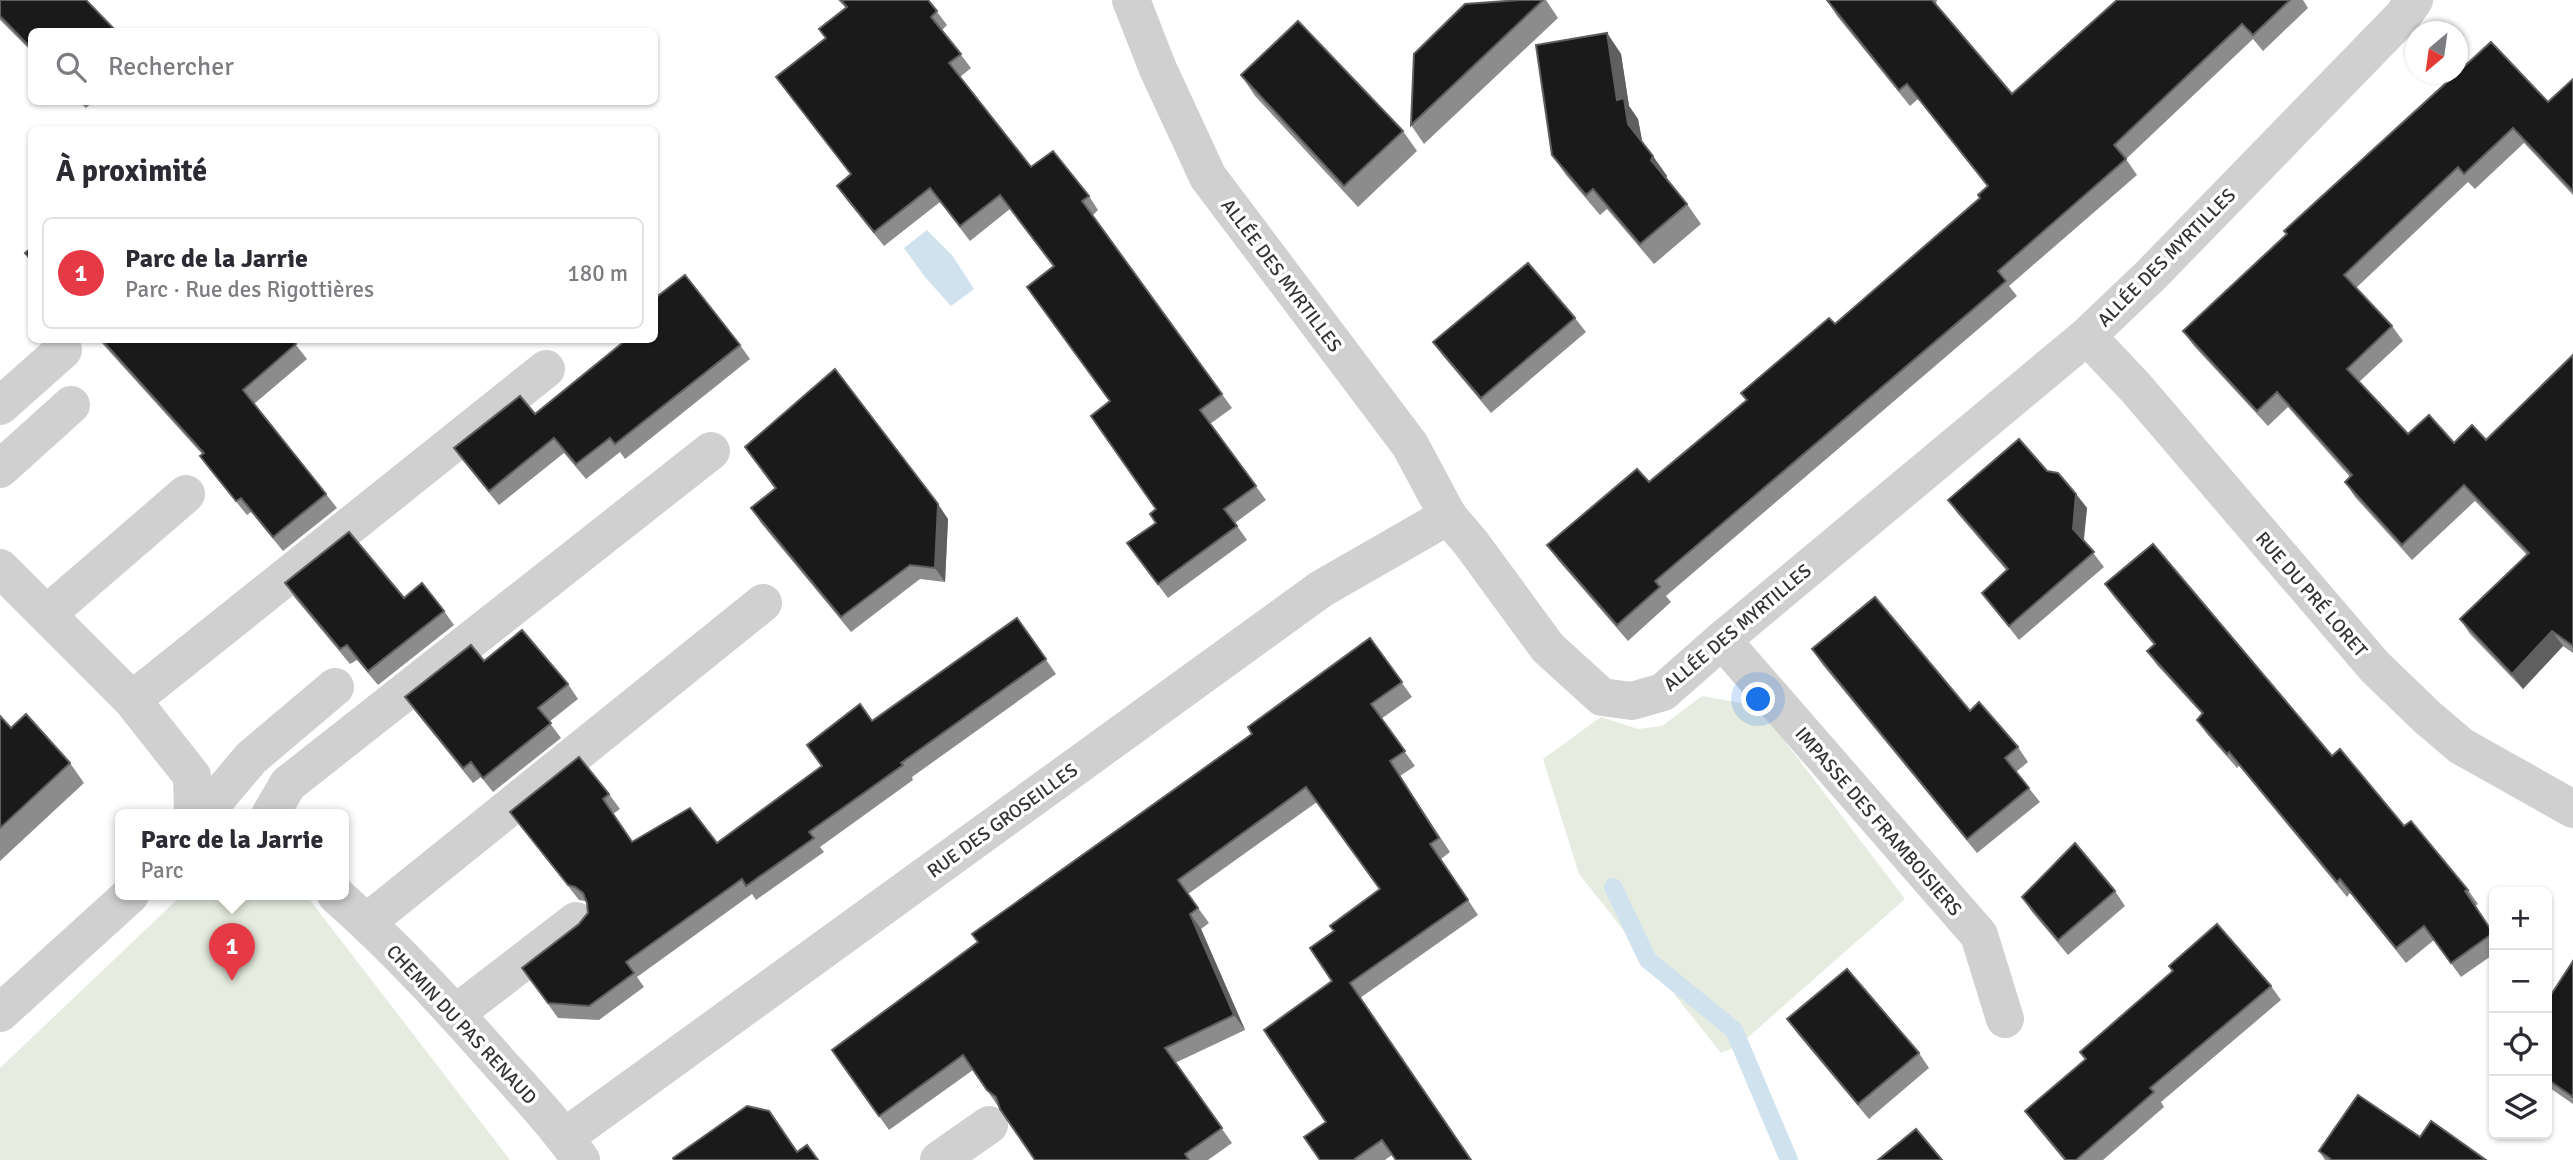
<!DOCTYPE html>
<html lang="fr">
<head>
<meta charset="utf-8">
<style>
  :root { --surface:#fff; --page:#f7f7f7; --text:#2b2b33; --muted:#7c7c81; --line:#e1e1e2; --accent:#e63946 }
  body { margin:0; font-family:Signika,sans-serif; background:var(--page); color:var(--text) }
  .controls { position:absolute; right:21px; bottom:21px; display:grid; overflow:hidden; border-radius:10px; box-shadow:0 2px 5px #0004 }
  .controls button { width:63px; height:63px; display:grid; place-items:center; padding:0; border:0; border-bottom:2px solid var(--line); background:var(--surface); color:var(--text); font:35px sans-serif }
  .compass { position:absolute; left:2405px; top:21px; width:63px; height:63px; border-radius:50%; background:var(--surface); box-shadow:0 2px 5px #0004; rotate:209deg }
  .you { position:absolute; left:1759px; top:700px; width:24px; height:24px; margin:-18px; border:5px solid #fff; border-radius:50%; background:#1a73e8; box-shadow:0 0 0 10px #1a73e833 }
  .badge { display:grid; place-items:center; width:46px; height:46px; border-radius:50%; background:var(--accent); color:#fff; font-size:23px; font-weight:700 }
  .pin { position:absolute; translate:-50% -58px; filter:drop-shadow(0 2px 4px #0008) }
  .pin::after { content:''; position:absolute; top:37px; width:24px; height:21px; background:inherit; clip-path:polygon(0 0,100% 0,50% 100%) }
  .popup { position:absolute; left:115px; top:809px; width:234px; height:91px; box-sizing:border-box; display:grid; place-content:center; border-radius:10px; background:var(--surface); filter:drop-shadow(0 2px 5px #0005); font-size:23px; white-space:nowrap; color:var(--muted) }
  .popup b { font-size:26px; color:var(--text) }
  .popup::after { content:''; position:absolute; left:50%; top:100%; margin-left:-14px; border:14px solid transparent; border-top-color:var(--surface) }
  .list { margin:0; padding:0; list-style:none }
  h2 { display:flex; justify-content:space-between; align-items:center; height:91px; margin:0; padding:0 28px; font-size:30px }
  h2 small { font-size:23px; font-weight:400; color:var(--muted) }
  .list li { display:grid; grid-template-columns:46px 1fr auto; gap:21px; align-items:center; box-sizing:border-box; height:112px; margin:0 14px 14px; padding:0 14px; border:2px solid var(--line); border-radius:10px }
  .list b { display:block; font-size:26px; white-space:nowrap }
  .list p { margin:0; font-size:23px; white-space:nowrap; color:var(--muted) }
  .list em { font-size:23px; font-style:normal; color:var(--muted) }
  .icon { flex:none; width:38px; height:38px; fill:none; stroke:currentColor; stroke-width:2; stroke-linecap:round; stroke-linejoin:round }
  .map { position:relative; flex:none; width:2573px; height:1160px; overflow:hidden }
  .search { position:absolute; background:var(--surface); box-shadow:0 2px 5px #0004; left:28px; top:28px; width:630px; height:77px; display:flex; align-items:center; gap:18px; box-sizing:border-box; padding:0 24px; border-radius:10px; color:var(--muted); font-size:26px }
  .panel { position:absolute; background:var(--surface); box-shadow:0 2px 5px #0004; left:28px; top:126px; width:630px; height:217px; border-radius:10px }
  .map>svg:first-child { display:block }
  .green { fill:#e6ecdf }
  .water { fill:#cfe2ee }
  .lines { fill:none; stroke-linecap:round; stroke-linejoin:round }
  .stream { stroke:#cfe2ee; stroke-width:18 }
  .minor { stroke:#d0d0d0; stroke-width:38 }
  .wall { fill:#8c8c8c }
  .shaded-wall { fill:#5f5f5f }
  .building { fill:#1a1a1a; stroke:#5f5f5f; stroke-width:2 }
  .labels { text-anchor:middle; stroke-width:7; stroke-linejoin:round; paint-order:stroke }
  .street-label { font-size:19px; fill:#333; stroke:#fff }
</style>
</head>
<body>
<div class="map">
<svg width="2573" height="1160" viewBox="0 0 2573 1160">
  <rect width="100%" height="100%" fill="#fff"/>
  <g class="green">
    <path d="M1702,696L1758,706L1905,899L1738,1046L1721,1053L1579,874L1543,759L1601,717L1638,729L1662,726Z"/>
    <path d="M182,895H306L510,1160H0V1068Z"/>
  </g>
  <path class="water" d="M927,230L952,255L974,289L951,306L925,277L904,248Z"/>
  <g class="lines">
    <path class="stream" d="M1613,887L1648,960L1734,1030L1789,1160"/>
    <g class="minor">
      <path d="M1131,0L1158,69L1208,177L1410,445L1448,516L1471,543L1548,648L1602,697L1632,701L1663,692L1722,640L2087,336L2151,275L2403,16L2414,0"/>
      <path d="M2087,336L2136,388L2375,667L2427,717L2461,746L2573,809"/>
      <path d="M0,406L63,350"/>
      <path d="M0,469L71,405"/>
      <path d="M0,568L132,700L192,776L193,815"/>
      <path d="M47,614L186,494"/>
      <path d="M1722,640L1979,935L2005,1019"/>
      <path d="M132,700L546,369"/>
      <path d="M203,815L251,758L335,687"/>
      <path d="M270,815L288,784L711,451"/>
      <path d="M336,895C395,947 449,1006 501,1065C529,1096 557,1126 581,1160"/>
      <path d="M367,922L763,603"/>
      <path d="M0,1013L130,895"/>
      <path d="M455,1014L576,921"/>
      <path d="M565,1137L1321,589L1448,516"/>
      <path d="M939,1160L989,1125"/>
    </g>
  </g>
  <g class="wall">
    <path d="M0,0L32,32V52L0,20Z"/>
    <path d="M838,0H928L947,25L942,30L971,68L960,77L1031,167L1089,196L1098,210L1093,215L1232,408L1210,424L1266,500L1235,523L1247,540L1168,598L1127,543L1156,523V509L1053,266L1010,209L970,241L940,202L884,246L847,200L837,186L851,175L776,77L825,39L846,8Z"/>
    <path d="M1520,0H1546L1558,18L1424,144L1411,125Z"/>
    <path d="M1827,0H1937L1936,4L2012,94L2117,0H2303L2308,8L2263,51L2253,39L2126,159L2137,175L2009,286L2017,296L1666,596L1671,602L1628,641L1558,560L1547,545L1649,482L1746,400L1741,393L1835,324L1980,198L1987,186L1918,99L1910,106L1837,16Z"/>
    <path d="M1607,33L1621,54L1629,106L1638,119L1642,142L1667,176L1666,178L1687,204L1701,224L1654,264L1607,209L1600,215L1566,175L1552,155Z"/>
    <path d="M1241,75L1403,131L1417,151L1358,207L1255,96Z"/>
    <path d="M2573,79V195L2524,143L2475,189L2468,182L2356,288L2392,326L2403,341L2359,382L2408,434L2454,443L2486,440L2573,355V653L2563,646L2523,689L2470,634L2460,619L2527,555L2475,501L2412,560L2355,497L2345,482L2350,477L2288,407L2268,426L2194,346L2183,331L2287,235L2284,231L2548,102Z"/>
    <path d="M79,102H93L86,108Z"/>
    <path d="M1575,318L1586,332L1491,413L1444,357L1433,342Z"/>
    <path d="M99,340H292L307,359L254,404L326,494L337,508L283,551L251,512L247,515L210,470L200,456L202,454Z"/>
    <path d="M740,345L750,359L625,459L620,452L586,479L564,453L499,505L464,462L454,448L535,414Z"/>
    <path d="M745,447L948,519L945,582L920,579L851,632L761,523L751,508L775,489Z"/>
    <path d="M2047,471L2076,494L2087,508L2084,541L2104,567L2019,640L1993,607L1982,593L2007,571L1958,514L1948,500Z"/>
    <path d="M285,583L404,598L444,611L454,625L378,685L357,660L350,664L295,598Z"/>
    <path d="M2105,584L2332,756L2468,890L2478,904L2475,906L2494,934V954L2461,977L2434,940L2406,963L2350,893L2347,897L2239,766L2237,768L2207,734L2197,720L2202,714L2157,665L2147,651L2154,645L2115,598Z"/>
    <path d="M1017,618L1056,674L912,777L913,780L820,847L824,852L756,900L752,894L637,977L644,987L599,1020L558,1018L522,968L579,924L588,913L587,903L585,901L579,900L510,812L609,794L620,809L613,814L633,842L717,843L822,766L872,721Z"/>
    <path d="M1370,638L1412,697L1381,719L1415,766L1400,776L1450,852L1441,859L1478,915L1360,998L1392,1155L1385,1160H1320L1326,1122L1334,931L1379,889L1317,802L1188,894L1209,923L1201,929L1245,1030L1175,1063L1232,1143L1208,1160H1035L973,1070L889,1130L832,1050L978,942L1252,734Z"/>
    <path d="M1812,649L1970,711L2018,747L2028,762L2016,772L2040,802L1977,853L1822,664Z"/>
    <path d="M484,661L568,684L578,699L549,722L561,738L493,792L481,777L473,783L415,711L405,697Z"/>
    <path d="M0,716L11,728L70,763L84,783L0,861Z"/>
    <path d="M2115,891L2125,906L2068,955L2032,912L2022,897Z"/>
    <path d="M2573,961V1104L2547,1086V1001Z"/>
    <path d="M2169,966L2271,986L2281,1000L2161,1102L2164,1107L2103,1160H2064L2036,1126L2025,1111L2086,1059L2172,971Z"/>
    <path d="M1787,1019L1919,1053L1929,1068L1869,1119L1797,1033Z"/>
    <path d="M2420,1137L2486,1160H2325L2319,1151Z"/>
  </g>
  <g class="shaded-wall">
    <path d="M1607,33L1621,54L1629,106L1638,119L1643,145L1628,124L1617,100Z"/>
    <path d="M1653,156L1667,176L1665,180L1651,160Z"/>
    <path d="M2076,494L2087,508L2083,543L2073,529Z"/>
    <path d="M938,504L948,519L945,582L935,568Z"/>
    <path d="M2552,631L2563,646L2523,689L2512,674Z"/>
    <path d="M1190,914L1201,929L1245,1030L1234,1015Z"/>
  </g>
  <g class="building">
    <path d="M0,0H86L117,32H32V49L0,16Z"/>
    <path d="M841,0H928L937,11L931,17L961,54L949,63L1031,167L1053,151L1089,196L1082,201L1222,394L1200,410L1256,486L1224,509L1237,526L1158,584L1127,543L1156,523L1150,514L1156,509L1091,416L1110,401L1027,287L1054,266L1000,195L960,226L930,188L874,232L837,186L851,174L776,77L826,38L819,29L847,7Z"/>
    <path d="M1520,0H1543L1411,125L1414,54L1465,4Z"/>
    <path d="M1827,0H1932L2012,94L2117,0H2290L2253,35L2242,24L2114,145L2126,159L1998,271L2006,281L1655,581L1660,587L1617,625L1547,545L1637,469L1649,482L1747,400L1741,393L1829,318L1835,324L1980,198L1978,195L1988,186L1907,84L1899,90Z"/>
    <path d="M1298,21L1403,131L1344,186L1241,75Z"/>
    <path d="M1607,33L1617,100L1624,98L1628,124L1653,156L1651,160L1687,204L1640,244L1593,189L1586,195L1552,155L1536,45Z"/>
    <path d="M2491,42L2548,102L2573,79V191L2513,128L2464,174L2458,167L2344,275L2392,326L2347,369L2408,434L2429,415L2454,443L2472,425L2486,440L2573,355V646L2552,631L2512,674L2460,619L2529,553L2464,485L2402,545L2345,482L2352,475L2277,392L2257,411L2183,331L2287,234L2284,231Z"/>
    <path d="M32,247V261L25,253Z"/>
    <path d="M1528,263L1575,318L1481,398L1433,342Z"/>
    <path d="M685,275L740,345L615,444L610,438L576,464L554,438L489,491L454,448L520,396L535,414L626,340H654V299Z"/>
    <path d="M102,340H292L296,344L243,390L326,494L273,537L241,498L236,501L200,456L204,453Z"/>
    <path d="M835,369L938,504L935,568L910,565L841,617L751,508L776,488L745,447Z"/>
    <path d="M2019,439L2047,471L2058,473L2076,494L2073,529L2094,552L2009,626L1982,593L2008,569L1948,500Z"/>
    <path d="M349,532L404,598L422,583L444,611L368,671L347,645L340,649L285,583Z"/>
    <path d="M2153,544L2332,756L2340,749L2404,826L2411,821L2468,890L2465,891L2493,933L2451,963L2424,926L2396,948L2340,879L2337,882L2229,752L2227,754L2197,720L2203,713L2147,651L2155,644L2105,584Z"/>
    <path d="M1875,597L1970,711L1979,702L2018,747L2005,758L2029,788L1967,839L1812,649Z"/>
    <path d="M1017,618L1046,659L901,763L903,765L809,832L814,838L746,886L742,879L626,962L634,973L589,1006L548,1003L522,968L579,924L588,913L587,903L583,893L575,887L568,885L510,812L579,757L609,794L603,799L632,842L690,808L717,843L822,766L807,745L860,704L872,721Z"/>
    <path d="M522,630L568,684L538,708L551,723L483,778L471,762L463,768L405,697L471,645L484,661Z"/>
    <path d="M1370,638L1402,682L1371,704L1405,751L1390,761L1439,838L1430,844L1468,900L1350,983L1471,1160H1396L1382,1140L1353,1160H1320L1304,1137L1326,1122L1264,1030L1332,981L1310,948L1334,931L1330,926L1380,889L1306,787L1178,880L1198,908L1190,914L1234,1015L1165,1048L1222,1128L1185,1154L1189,1160H1035L1000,1109L996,1097L987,1090L963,1055L879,1116L832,1050L978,942L972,934L1252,734L1248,727Z"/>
    <path d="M26,714L70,763L0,828V716L11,728Z"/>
    <path d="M2075,843L2115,891L2058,940L2022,897Z"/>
    <path d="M2217,924L2271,986L2150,1088L2154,1092L2076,1160H2066L2025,1111L2086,1059L2080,1052L2173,971L2169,966Z"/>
    <path d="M2573,961V1097L2547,1079V1001Z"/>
    <path d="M1847,969L1919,1053L1858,1104L1787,1019Z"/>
    <path d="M2358,1095L2420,1137L2431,1121L2486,1160H2332L2319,1151Z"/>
    <path d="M747,1106L769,1111L797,1152L807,1145L818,1160H674L673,1158Z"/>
    <path d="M1916,1129L1942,1160H1878Z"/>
  </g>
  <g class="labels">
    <g class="street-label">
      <text transform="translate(2166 257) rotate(-45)" y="7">ALLÉE DES MYRTILLES</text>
      <text transform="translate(1282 275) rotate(53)" y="7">ALLÉE DES MYRTILLES</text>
      <text transform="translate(2312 594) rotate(49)" y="7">RUE DU PRÉ LORET</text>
      <text transform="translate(1737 627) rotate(-40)" y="7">ALLÉE DES MYRTILLES</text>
      <text transform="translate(1002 820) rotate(-36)" y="7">RUE DES GROSEILLES</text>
      <text transform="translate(1879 821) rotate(49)" y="7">IMPASSE DES FRAMBOISIERS</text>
      <text transform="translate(462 1024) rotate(47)" y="7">CHEMIN DU PAS RENAUD</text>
    </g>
  </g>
</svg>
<div class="controls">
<button>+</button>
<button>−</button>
<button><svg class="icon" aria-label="locate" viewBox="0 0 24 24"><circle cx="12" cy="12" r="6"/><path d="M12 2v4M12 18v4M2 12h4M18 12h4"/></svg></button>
<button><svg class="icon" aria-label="layers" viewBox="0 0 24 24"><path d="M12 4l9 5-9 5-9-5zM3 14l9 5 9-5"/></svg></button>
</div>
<svg class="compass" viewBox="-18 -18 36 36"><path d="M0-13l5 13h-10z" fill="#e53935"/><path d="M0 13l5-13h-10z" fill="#7c7c81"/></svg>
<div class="you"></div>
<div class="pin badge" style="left:232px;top:981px">1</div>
<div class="popup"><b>Parc de la Jarrie</b>Parc</div>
<div class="search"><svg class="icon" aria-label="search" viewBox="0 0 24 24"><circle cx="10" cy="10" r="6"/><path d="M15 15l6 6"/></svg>Rechercher</div>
<section class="panel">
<h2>À proximité<small></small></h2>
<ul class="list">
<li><span class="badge">1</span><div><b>Parc de la Jarrie</b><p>Parc · Rue des Rigottières</p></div><em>180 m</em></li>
</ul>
</section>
</div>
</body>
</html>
